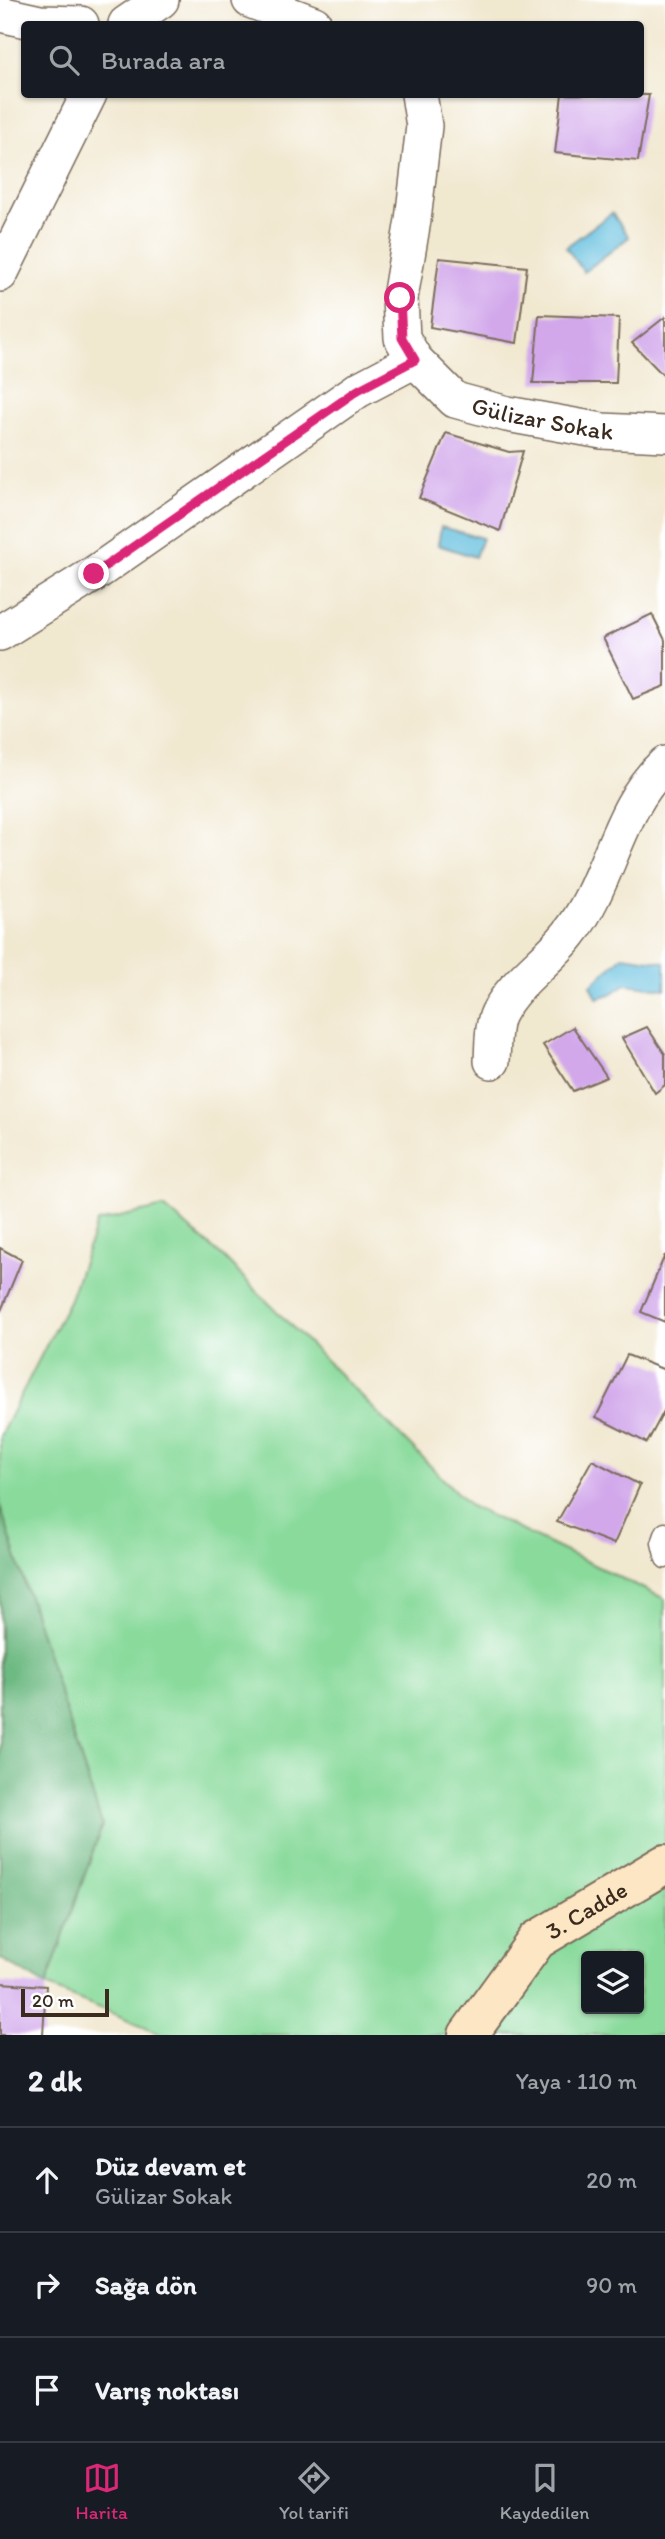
<!DOCTYPE html>
<html lang="tr">
<head>
<meta charset="utf-8">
<style>
  :root { --surface:#171b24; --page:#20242c; --text:#f1f3f6; --muted:#9ea1a6; --line:#363941; --accent:#db2777 }
  body { margin:0; font-family:Itim,sans-serif; background:var(--page); color:var(--text) }
  .controls { position:absolute; right:21px; bottom:21px; display:grid; overflow:hidden; border-radius:7px; box-shadow:0 2px 5px #0004 }
  .controls button { width:63px; height:63px; display:grid; place-items:center; padding:0; border:0; border-bottom:2px solid var(--line); background:var(--surface); color:var(--text); font:35px sans-serif }
  .scale { position:absolute; left:21px; bottom:18px; width:88px; box-sizing:border-box; padding-left:7px; border:4px solid #3b2a1e; border-top:0; font-size:19px; line-height:24px; white-space:nowrap; color:#3b2a1e; -webkit-text-stroke:5px #fff; paint-order:stroke }
  .stop { position:absolute; width:21px; height:21px; margin:-16px; border:5px solid #db2777; border-radius:50%; background:#fff }
  .stop.end { background:#db2777; border-color:#fff; box-shadow:0 2px 7px #0008 }
  .list { margin:0; padding:0; list-style:none }
  h2 { display:flex; justify-content:space-between; align-items:center; height:91px; margin:0; padding:0 28px; font-size:30px }
  h2 small { font-size:23px; font-weight:400; color:var(--muted) }
  .list li { display:grid; grid-template-columns:46px 1fr auto; gap:21px; align-items:center; box-sizing:border-box; height:105px; padding:0 28px; border-top:2px solid var(--line) }
  .list b { display:block; font-size:26px; white-space:nowrap }
  .list p { margin:0; font-size:23px; white-space:nowrap; color:var(--muted) }
  .list em { font-size:23px; font-style:normal; color:var(--muted) }
  .icon { flex:none; width:38px; height:38px; fill:none; stroke:currentColor; stroke-width:2; stroke-linecap:round; stroke-linejoin:round }
  .map { position:relative; flex:none; width:665px; height:2035px; overflow:hidden }
  .search { position:absolute; background:var(--surface); box-shadow:0 2px 5px #0004; left:21px; right:21px; top:21px; height:77px; display:flex; align-items:center; gap:18px; box-sizing:border-box; padding:0 24px; border-radius:7px; color:var(--muted); font-size:26px }
  .sheet { height:406px; background:var(--surface) }
  nav { display:flex; justify-content:space-around; align-items:center; box-sizing:border-box; height:98px; border-top:2px solid var(--line); background:var(--surface); font-size:19px; color:var(--muted) }
  nav a { display:grid; justify-items:center; gap:4px }
  nav .on { color:var(--accent) }
  .map>svg:first-child { display:block }
  .green { fill:#89da9b; stroke:#62825c; stroke-width:2; fill-rule:evenodd }
  .forest { fill:#6eba83; stroke:#547250; stroke-width:2 }
  .water { fill:#60bede; stroke:#4e747e; stroke-width:2 }
  .building { fill:#d2a8eb }
  .lines { fill:none; stroke-linecap:round; stroke-linejoin:round }
  .lane-casing { stroke:#7b6c5c; stroke-width:21 }
  .street-casing { stroke:#7b6c5c; stroke-width:38 }
  .secondary-casing { stroke:#7b6c5c; stroke-width:42 }
  .lane { stroke:#fff; stroke-width:18 }
  .street { stroke:#fff; stroke-width:35 }
  .secondary { stroke:#fce6c4; stroke-width:38 }
  .route { stroke:#db2777; stroke-width:9 }
  .labels { text-anchor:middle; stroke-width:5; stroke-linejoin:round; paint-order:stroke }
  .street-label { font-size:24px; fill:#3b2a1e; stroke:#fff }
</style>
</head>
<body>
<div class="map">
<svg width="665" height="2035" viewBox="0 0 665 2035">
  <rect width="100%" height="100%" fill="#fff"/>
  <filter id="ink" filterUnits="userSpaceOnUse"><feTurbulence type="fractalNoise" baseFrequency=".0143" numOctaves="2"/><feDisplacementMap in="SourceGraphic" scale="14" xChannelSelector="R" yChannelSelector="G"/><feConvolveMatrix kernelMatrix="1 2 1 2 8 2 1 2 1" color-interpolation-filters="sRGB"/></filter>
  <filter id="wash" filterUnits="userSpaceOnUse"><feTurbulence type="fractalNoise" baseFrequency=".00686" numOctaves="4" result="noise"/><feDisplacementMap in="SourceGraphic" scale="28" xChannelSelector="R" yChannelSelector="G"/><feGaussianBlur stdDeviation="1.57" result="paint"/><feColorMatrix in="noise" values="0 0 0 0 0 0 0 0 0 0 0 0 0 0 0 0 0 1.4 0 .05"/><feComposite in="paint" operator="in"/></filter>
  <g filter="url(#wash)">
    <rect width="100%" height="100%" fill="#f1e8d0"/>
    <path class="green" d="M164,1207L223,1257L470,1506L665,1599V2035H165L46,1986L102,1825L0,1506V1436L70,1299L97,1222ZM586,1956H639V2009H586Z"/>
    <path class="forest" d="M0,1506L102,1825L46,1986L0,1958Z"/>
    <g class="water">
      <path d="M612,213L629,237L584,272L566,247Z"/>
      <path d="M441,527L482,538L475,557L438,545Z"/>
      <path d="M623,956L665,962V989L626,984L611,994L597,998L591,985Z"/>
    </g>
    <g id="blocks">
      <g class="building">
        <path d="M562,94L649,95L638,161L555,153Z"/>
        <path d="M439,258L527,267L517,343L430,327Z"/>
        <path d="M539,315L619,318L616,383H533Z"/>
        <path d="M665,317V377L632,343Z"/>
        <path d="M446,433L509,452L523,451L500,531L419,498Z"/>
        <path d="M652,614L665,640V686L633,699L603,638Z"/>
        <path d="M573,1027L607,1077L573,1091L543,1045Z"/>
        <path d="M647,1027L665,1054V1085L655,1093L622,1038Z"/>
        <path d="M0,1248L22,1260L0,1313Z"/>
        <path d="M665,1255V1322L641,1312Z"/>
        <path d="M627,1355L665,1370V1409L647,1443L596,1417Z"/>
        <path d="M592,1460L640,1485L614,1544L557,1522Z"/>
        <path d="M0,1983L46,1986L43,2035H0Z"/>
      </g>
    </g>
  </g>
  <g filter="url(#ink)">
    <use href="#blocks" fill-opacity="0" stroke="#7b6c5c" stroke-width="2"/>
    <g class="lines">
      <defs>
        <path id="lane" d="M665,1532L661,1543L665,1559"/>
        <g id="street">
          <path d="M250,0L314,24"/>
          <path d="M0,14L40,23L81,24"/>
          <path d="M126,24L161,0"/>
          <path id="s1" d="M419,94L424,126L413,220L400,298L402,338L415,360L455,400L507,414L602,431L665,434"/>
          <path d="M0,274L89,94"/>
          <path d="M0,633L94,574L358,390L415,360"/>
          <path d="M492,1061C493,1047 492,1027 498,1014C514,982 547,962 569,934C610,883 616,808 665,764"/>
        </g>
        <g id="secondary">
          <path id="s2" d="M468,2035L537,1940L665,1864"/>
        </g>
      </defs>
      <use href="#lane" class="lane-casing"/>
      <use href="#street" class="street-casing"/>
      <use href="#secondary" class="secondary-casing"/>
      <use href="#lane" class="lane"/>
      <use href="#street" class="street"/>
      <use href="#secondary" class="secondary"/>
    </g>
  </g>
  <g class="lines" filter="url(#ink)">
    <path class="route" d="M94,574L358,390L415,360L402,338L400,298"/>
  </g>
  <g class="labels">
    <g class="street-label">
      <text dy="8" stroke="none"><textPath href="#s1" startOffset="418">Gülizar Sokak</textPath></text>
      <text dy="8" stroke="none"><textPath href="#s2" startOffset="175">3. Cadde</textPath></text>
    </g>
  </g>
</svg>
<div class="controls">
<button><svg class="icon" aria-label="layers" viewBox="0 0 24 24"><path d="M12 4l9 5-9 5-9-5zM3 14l9 5 9-5"/></svg></button>
</div>
<div class="scale">20 m</div>
<div class="stop" style="left:400px;top:298px"></div>
<div class="stop end" style="left:94px;top:574px"></div>
<div class="search"><svg class="icon" aria-label="search" viewBox="0 0 24 24"><circle cx="10" cy="10" r="6"/><path d="M15 15l6 6"/></svg>Burada ara</div>
</div>
<section class="sheet">
<h2>2 dk<small>Yaya · 110 m</small></h2>
<ul class="list">
<li><svg class="icon" aria-label="ahead" viewBox="0 0 24 24"><path d="M12 20V5M6 11l6-6 6 6"/></svg><div><b>Düz devam et</b><p>Gülizar Sokak</p></div><em>20 m</em></li>
<li><svg class="icon" aria-label="right" viewBox="0 0 24 24"><path d="M7 20v-9h11M14 6l5 5-5 5"/></svg><div><b>Sağa dön</b></div><em>90 m</em></li>
<li><svg class="icon" aria-label="arrive" viewBox="0 0 24 24"><path d="M6 21V4h12l-3 4 3 4H6"/></svg><div><b>Varış noktası</b></div></li>
</ul>
</section>
<nav>
<a class="on"><svg class="icon" aria-label="map" viewBox="0 0 24 24"><path d="M3 6l6-2 6 2 6-2v14l-6 2-6-2-6 2zM9 4v14M15 6v14"/></svg>Harita</a>
<a><svg class="icon" aria-label="directions" viewBox="0 0 24 24"><path d="M12 3l9 9-9 9-9-9zM9 14v-3h6M13 9l2 2-2 2"/></svg>Yol tarifi</a>
<a><svg class="icon" aria-label="saved" viewBox="0 0 24 24"><path d="M7 4h10v16l-5-4-5 4z"/></svg>Kaydedilen</a>
</nav>
</body>
</html>
